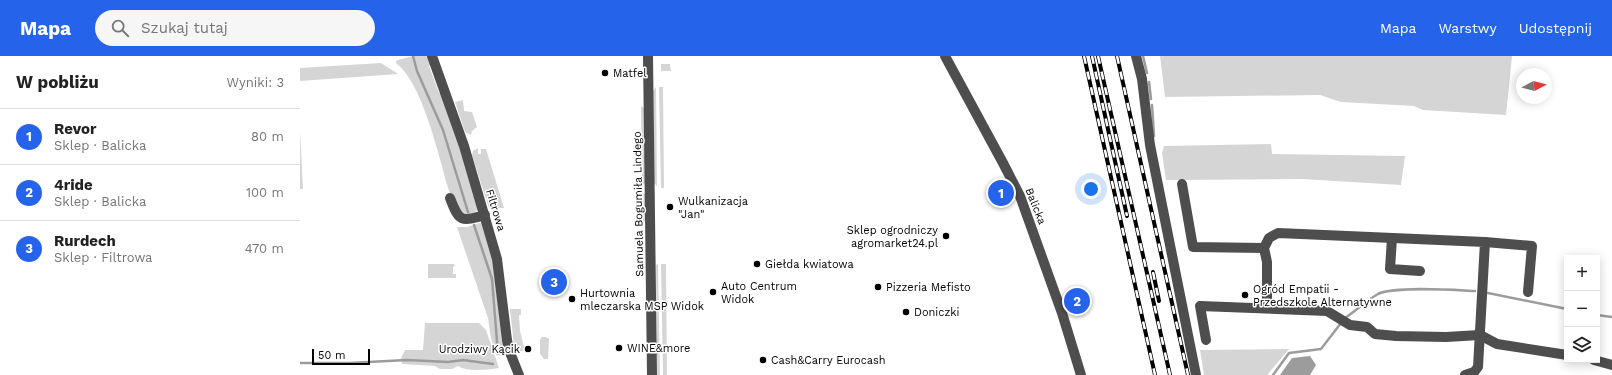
<!DOCTYPE html>
<html lang="pl">
<head>
<meta charset="utf-8">
<style>
  :root { --surface:#fff; --page:#f6f6f6; --text:#222; --muted:#767676; --line:#e0e0e0; --accent:#2563eb }
  body { margin:0; font-family:"Work Sans",sans-serif; background:var(--page); color:var(--text) }
  .controls { position:absolute; right:12px; bottom:12px; display:grid; overflow:hidden; border-radius:0px; box-shadow:0 2px 10px #0003 }
  .controls button { width:36px; height:36px; display:grid; place-items:center; padding:0; border:0; border-bottom:1px solid var(--line); background:var(--surface); color:var(--text); font:20px sans-serif }
  .compass { position:absolute; left:1216px; top:12px; width:36px; height:36px; border-radius:50%; background:var(--surface); box-shadow:0 2px 10px #0003; rotate:83deg }
  .scale { position:absolute; left:12px; bottom:10px; width:58px; box-sizing:border-box; padding-left:4px; border:2px solid #000; border-top:0; font-size:11px; line-height:14px; white-space:nowrap; color:#000; -webkit-text-stroke:3px #fff; paint-order:stroke }
  .you { position:absolute; left:791px; top:133px; width:14px; height:14px; margin:-10px; border:3px solid #fff; border-radius:50%; background:#1a73e8; box-shadow:0 0 0 6px #1a73e833 }
  .badge { display:grid; place-items:center; width:26px; height:26px; border-radius:50%; background:var(--accent); color:#fff; font-size:13px; font-weight:700 }
  .pin { position:absolute; translate:-50% -50%; border:2px solid #fff; box-shadow:0 1px 4px #0006 }
  .list { margin:0; padding:0; list-style:none }
  h2 { display:flex; justify-content:space-between; align-items:center; height:52px; margin:0; padding:0 16px; font-size:17px }
  h2 small { font-size:13px; font-weight:400; color:var(--muted) }
  .list li { display:grid; grid-template-columns:26px 1fr auto; gap:12px; align-items:center; box-sizing:border-box; height:56px; padding:0 16px; border-top:1px solid var(--line) }
  .list b { display:block; font-size:15px; white-space:nowrap }
  .list p { margin:0; font-size:13px; white-space:nowrap; color:var(--muted) }
  .list em { font-size:13px; font-style:normal; color:var(--muted) }
  .icon { flex:none; width:22px; height:22px; fill:none; stroke:currentColor; stroke-width:2; stroke-linecap:round; stroke-linejoin:round }
  .map { position:relative; flex:none; width:1312px; height:319px; overflow:hidden }
  header { display:flex; align-items:center; gap:24px; box-sizing:border-box; height:56px; padding:0 20px; background:var(--accent); color:#fff }
  header strong { font-size:19px }
  nav { display:flex; gap:22px; margin-inline-start:auto; font-size:14px }
  .search { width:280px; height:36px; background:var(--page); display:flex; align-items:center; gap:10px; box-sizing:border-box; padding:0 14px; border-radius:22px; color:var(--muted); font-size:15px }
  main { display:flex }
  aside { flex:1; background:var(--surface) }
  .map>svg:first-child { display:block }
  .green { fill:#d5d5d5 }
  .water { fill:#9c9c9c }
  .lines { fill:none; stroke-linecap:round; stroke-linejoin:round }
  .stream { stroke:#9c9c9c; stroke-width:2.5 }
  .minor { stroke:#4e4e4e; stroke-width:10 }
  .rail-casing { stroke:#000; stroke-width:4 }
  .rail { stroke:#fff; stroke-width:2.5; stroke-dasharray:8; stroke-linecap:butt }
  .poi-dot { fill:#000; stroke:#fff; stroke-width:1.5 }
  .labels { text-anchor:middle; stroke-width:3; stroke-linejoin:round; paint-order:stroke }
  .poi-label { font-size:11px; fill:#000; stroke:#fff; text-anchor:start }
  .street-label { font-size:11px; fill:#000; stroke:#fff }
</style>
</head>
<body>
<header>
<strong>Mapa</strong>
<div class="search"><svg class="icon" aria-label="search" viewBox="0 0 24 24"><circle cx="10" cy="10" r="6"/><path d="M15 15l6 6"/></svg>Szukaj tutaj</div>
<nav><a>Mapa</a><a>Warstwy</a><a>Udostępnij</a></nav>
</header>
<main>
<aside>
<h2>W pobliżu<small>Wyniki: 3</small></h2>
<ul class="list">
<li><span class="badge">1</span><div><b>Revor</b><p>Sklep · Balicka</p></div><em>80 m</em></li>
<li><span class="badge">2</span><div><b>4ride</b><p>Sklep · Balicka</p></div><em>100 m</em></li>
<li><span class="badge">3</span><div><b>Rurdech</b><p>Sklep · Filtrowa</p></div><em>470 m</em></li>
</ul>
</aside>
<div class="map">
<svg width="1312" height="319" viewBox="0 0 1312 319">
  <rect width="100%" height="100%" fill="#fff"/>
  <g class="green">
    <path d="M113,0H129L132,8L129,10L139,37H143L179,152C175,158 168,159 163,157C150,146 146,125 142,110C134,82 119,24 96,7V5L98,4Z"/>
    <path d="M860,0H1212L1206,59L1123,54L1114,50L1041,46L1020,39L865,41Z"/>
    <path d="M81,7L98,18L0,25V12Z"/>
    <path d="M361,8H370L371,15H361Z"/>
    <path d="M356,31L357,130L354,127L353,35Z"/>
    <path d="M359,31H363L364,132H361Z"/>
    <path d="M163,44L164,55L172,56L177,71L172,75L171,79L165,76L155,46Z"/>
    <path d="M341,50L344,52L345,127L342,129Z"/>
    <path d="M0,75L3,133H0Z"/>
    <path d="M971,88L972,98L1105,100L1101,129L1002,123L866,124L862,97L864,90Z"/>
    <path d="M178,92V98H181V93H186L204,152H189L172,99L173,95Z"/>
    <path d="M342,136L345,138V165L343,167Z"/>
    <path d="M179,167H182L195,204L206,294L205,297L201,299H196L191,282L188,262L157,171H167Z"/>
    <path d="M128,208H154L155,210L153,211V218H156V222H128Z"/>
    <path d="M358,208L360,319H357L356,209Z"/>
    <path d="M361,208H366L367,319H363Z"/>
    <path d="M210,253H221V259H219L220,275L225,295H216L214,290Z"/>
    <path d="M125,267H179L186,274L199,312C188,314 167,316 158,310L152,313H140L135,310L102,308L101,302L105,294H123Z"/>
    <path d="M242,281H246L249,283L248,303H244L240,298V283Z"/>
    <path d="M989,293L967,319H904L900,294Z"/>
  </g>
  <path class="water" d="M1010,300L1016,309L1010,319H980L992,302Z"/>
  <g class="lines">
    <g class="stream">
      <path d="M113,0L117,15L143,74L168,156"/>
      <path d="M843,0L847,17"/>
      <path d="M849,26L851,43"/>
      <path d="M852,49L854,80"/>
      <path d="M174,169L192,223L198,298"/>
      <path d="M1188,237L1267,253"/>
      <path d="M1297,259L1312,261"/>
      <path d="M1045,262C1056,255 1067,244 1078,238C1096,230 1154,234 1175,235"/>
      <path d="M0,307H49L107,304L148,306L163,304L193,308"/>
      <path d="M973,319L989,297L1021,293L1041,267"/>
    </g>
    <g class="minor">
      <path d="M132,0L164,90L197,203L207,284L209,294L219,319"/>
      <path d="M348,0L352,319"/>
      <path d="M645,0L703,107L720,140L762,257L781,319"/>
      <path d="M836,0L842,23L850,89L896,319"/>
      <path d="M882,128L893,191L964,192"/>
      <path d="M150,142C159,166 161,166 185,159"/>
      <path d="M1092,182L1090,213L1120,215"/>
      <path d="M1185,186L1232,190L1228,236"/>
      <path d="M967,252V206L964,192L969,182L978,177L1185,186L1178,311L1174,316L1165,319"/>
      <path d="M906,284L900,250L1027,255L1050,269L1067,271L1075,278L1096,280L1146,281L1180,279L1197,288L1267,299"/>
      <path d="M1294,304L1312,309"/>
    </g>
    <defs>
      <g id="rail">
        <path d="M784,0L855,319"/>
        <path d="M792,0L827,160"/>
        <path d="M798,0L870,319"/>
        <path d="M817,0L888,319"/>
        <path d="M853,216L859,245"/>
      </g>
    </defs>
    <use href="#rail" class="rail-casing"/>
    <use href="#rail" class="rail"/>
  </g>
  <g class="poi-dot">
    <circle cx="305" cy="17" r="4"/>
    <circle cx="370" cy="151" r="4"/>
    <circle cx="646" cy="180" r="4"/>
    <circle cx="457" cy="208" r="4"/>
    <circle cx="578" cy="231" r="4"/>
    <circle cx="413" cy="236" r="4"/>
    <circle cx="945" cy="239" r="4"/>
    <circle cx="272" cy="243" r="4"/>
    <circle cx="606" cy="256" r="4"/>
    <circle cx="319" cy="292" r="4"/>
    <circle cx="228" cy="293" r="4"/>
    <circle cx="463" cy="304" r="4"/>
  </g>
  <g class="labels">
    <g class="poi-label">
      <text x="313" y="21">Matfel</text>
      <text x="378" y="149">Wulkanizacja<tspan x="378" dy="13">"Jan"</tspan></text>
      <text x="638" y="178" text-anchor="end">Sklep ogrodniczy<tspan x="638" dy="13">agromarket24.pl</tspan></text>
      <text x="465" y="212">Giełda kwiatowa</text>
      <text x="421" y="234">Auto Centrum<tspan x="421" dy="13">Widok</tspan></text>
      <text x="586" y="235">Pizzeria Mefisto</text>
      <text x="953" y="237">Ogród Empatii -<tspan x="953" dy="13">Przedszkole Alternatywne</tspan></text>
      <text x="280" y="241">Hurtownia<tspan x="280" dy="13">mleczarska MSP Widok</tspan></text>
      <text x="614" y="260">Doniczki</text>
      <text x="327" y="296">WINE&amp;more</text>
      <text x="220" y="297" text-anchor="end">Urodziwy Kącik</text>
      <text x="471" y="308">Cash&amp;Carry Eurocash</text>
    </g>
    <g class="street-label">
      <text transform="translate(338 148) rotate(-91)" y="4">Samuela Bogumiła Lindego</text>
      <text transform="translate(736 150) rotate(68)" y="4">Balicka</text>
      <text transform="translate(196 154) rotate(73)" y="4">Filtrowa</text>
    </g>
  </g>
</svg>
<div class="controls">
<button>+</button>
<button>−</button>
<button><svg class="icon" aria-label="layers" viewBox="0 0 24 24"><path d="M12 4l9 5-9 5-9-5zM3 14l9 5 9-5"/></svg></button>
</div>
<svg class="compass" viewBox="-18 -18 36 36"><path d="M0-13l5 13h-10z" fill="#e53935"/><path d="M0 13l5-13h-10z" fill="#767676"/></svg>
<div class="scale">50 m</div>
<div class="you"></div>
<div class="pin badge" style="left:701px;top:137px">1</div>
<div class="pin badge" style="left:777px;top:245px">2</div>
<div class="pin badge" style="left:254px;top:226px">3</div>
</div>
</main>
</body>
</html>
